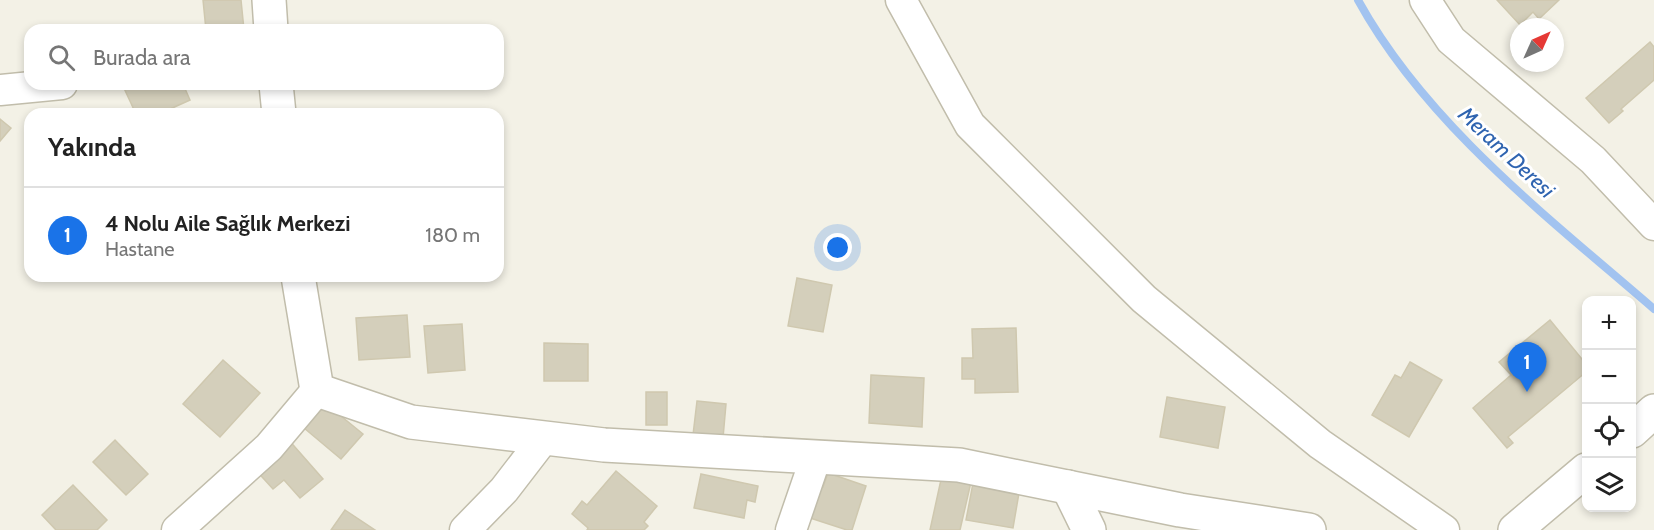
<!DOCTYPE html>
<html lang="tr">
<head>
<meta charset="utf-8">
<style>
  :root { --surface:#fff; --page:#f2f2f2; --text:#222; --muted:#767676; --line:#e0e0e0; --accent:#1a73e8 }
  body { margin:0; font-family:Cabin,sans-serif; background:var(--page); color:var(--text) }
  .controls { position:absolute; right:18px; bottom:18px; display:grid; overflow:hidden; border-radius:12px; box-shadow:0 3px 9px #0003 }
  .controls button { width:54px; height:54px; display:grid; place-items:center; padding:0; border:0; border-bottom:2px solid var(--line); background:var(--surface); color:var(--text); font:30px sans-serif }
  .compass { position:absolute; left:1510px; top:18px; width:54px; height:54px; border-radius:50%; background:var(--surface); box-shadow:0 3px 9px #0003; rotate:45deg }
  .you { position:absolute; left:838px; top:248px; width:21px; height:21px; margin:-15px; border:4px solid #fff; border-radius:50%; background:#1a73e8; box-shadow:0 0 0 9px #1a73e833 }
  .badge { display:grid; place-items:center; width:39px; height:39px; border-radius:50%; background:var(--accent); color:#fff; font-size:20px; font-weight:700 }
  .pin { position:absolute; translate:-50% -50px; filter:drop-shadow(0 2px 3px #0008) }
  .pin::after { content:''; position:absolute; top:32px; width:21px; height:18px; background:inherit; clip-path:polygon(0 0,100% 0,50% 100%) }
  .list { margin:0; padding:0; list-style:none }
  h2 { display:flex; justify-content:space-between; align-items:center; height:78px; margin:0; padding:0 24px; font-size:26px }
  h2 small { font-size:20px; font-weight:400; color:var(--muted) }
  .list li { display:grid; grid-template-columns:39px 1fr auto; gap:18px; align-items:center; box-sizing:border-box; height:96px; padding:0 24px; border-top:2px solid var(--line) }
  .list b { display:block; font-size:22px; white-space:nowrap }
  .list p { margin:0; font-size:20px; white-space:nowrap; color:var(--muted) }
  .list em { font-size:20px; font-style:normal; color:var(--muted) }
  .icon { flex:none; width:33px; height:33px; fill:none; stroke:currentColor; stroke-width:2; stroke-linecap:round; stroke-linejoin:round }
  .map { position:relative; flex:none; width:1654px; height:530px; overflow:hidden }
  .search { position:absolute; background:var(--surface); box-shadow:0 3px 9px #0003; left:24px; top:24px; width:480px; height:66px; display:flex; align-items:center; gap:15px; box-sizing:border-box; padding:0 21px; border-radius:18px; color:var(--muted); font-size:22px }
  .panel { position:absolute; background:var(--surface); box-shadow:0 3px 9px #0003; left:24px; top:108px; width:480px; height:174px; border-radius:18px }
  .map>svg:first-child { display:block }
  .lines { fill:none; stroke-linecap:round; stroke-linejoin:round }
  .stream { stroke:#a2c3f0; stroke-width:8 }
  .building { fill:#d4cfbb; stroke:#cfc8af; stroke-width:1.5 }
  .minor-casing { stroke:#c1bdab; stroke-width:33 }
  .tertiary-casing { stroke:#c1bdab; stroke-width:36 }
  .minor { stroke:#fff; stroke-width:30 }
  .tertiary { stroke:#fff; stroke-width:33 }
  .labels { text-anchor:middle; stroke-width:6; stroke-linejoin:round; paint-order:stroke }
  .water-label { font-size:22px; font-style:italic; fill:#2f64b0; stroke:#fff }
</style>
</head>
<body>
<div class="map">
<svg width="1654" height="530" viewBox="0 0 1654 530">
  <rect width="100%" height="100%" fill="#f3f1e6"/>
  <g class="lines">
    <path class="stream" d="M1358,0C1426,124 1549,218 1654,309"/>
  </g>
  <g class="building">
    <path d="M203,0H241L244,30H206Z"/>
    <path d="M1497,0H1559L1539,19L1533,12L1520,25Z"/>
    <path d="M1650,42L1654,47V80L1621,109L1623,111L1609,123L1586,98Z"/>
    <path d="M126,84H183L190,100L159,114H136L123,86Z"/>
    <path d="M0,119L11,128L0,141Z"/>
    <path d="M797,278L832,285L823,332L788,326Z"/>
    <path d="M407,315L410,357L359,360L356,318Z"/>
    <path d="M1550,320L1586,364V372L1508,437L1513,443L1507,448L1473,408L1511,375L1499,362Z"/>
    <path d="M462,324L465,370L428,373L424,326Z"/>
    <path d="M1016,328L1018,392L975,393V379H962V358H973L972,329Z"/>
    <path d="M544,343L588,344V381H544Z"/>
    <path d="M223,360L260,393L220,437L183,404Z"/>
    <path d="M1410,362L1442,380L1409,437L1372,415L1395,375L1401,378Z"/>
    <path d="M871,375L924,378L922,427L869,423Z"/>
    <rect x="646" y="392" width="21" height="33"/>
    <path d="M1167,397L1225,407L1218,448L1160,437Z"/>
    <path d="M697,401L726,404L723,438L693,435Z"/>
    <path d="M325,403L363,434L341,459L304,428Z"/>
    <path d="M287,438L323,479L300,498L284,480L273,489L253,467Z"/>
    <path d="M115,440L148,474L126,495L93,462Z"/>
    <path d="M616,471L657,506L644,522L648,526L644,530H587L588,528L572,514L582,501L587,505Z"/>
    <path d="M828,473L866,486L852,530H847L807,517L818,485L823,487Z"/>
    <path d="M701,474L758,486L755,502L747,500L744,518L694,508Z"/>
    <path d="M942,475L971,482L960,530H930Z"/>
    <path d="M974,478L1020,487L1013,528L966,520Z"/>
    <path d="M73,485L107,520L97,530H56L42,515Z"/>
    <path d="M345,510L375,530H331Z"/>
  </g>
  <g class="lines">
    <defs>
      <g id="minor">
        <path d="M901,0L970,125L1144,299L1320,444L1444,530"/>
        <path d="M1425,0L1451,40L1593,160L1654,225"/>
        <path d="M0,90L62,84"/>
        <path d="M177,530L269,447L317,390"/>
        <path d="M465,530L504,490L544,438"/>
        <path d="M791,530L816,457"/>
      </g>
      <g id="tertiary">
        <path d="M269,0L271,30"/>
        <path d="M276,84L279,114"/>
        <path d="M298,276L317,390L411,422L604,445L959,465L1180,510L1309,530"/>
        <path d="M1632,431L1654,411"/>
        <path d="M1068,487L1089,530"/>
        <path d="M1515,530L1586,470"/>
      </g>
    </defs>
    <use href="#minor" class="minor-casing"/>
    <use href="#tertiary" class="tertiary-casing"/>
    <use href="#minor" class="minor"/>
    <use href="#tertiary" class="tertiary"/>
  </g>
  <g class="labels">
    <g class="water-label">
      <text transform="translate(1507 152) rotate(43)" y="8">Meram Deresi</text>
    </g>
  </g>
</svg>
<div class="controls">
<button>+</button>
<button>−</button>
<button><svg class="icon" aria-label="locate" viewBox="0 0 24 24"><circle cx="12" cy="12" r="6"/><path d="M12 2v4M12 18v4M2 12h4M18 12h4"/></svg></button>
<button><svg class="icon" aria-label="layers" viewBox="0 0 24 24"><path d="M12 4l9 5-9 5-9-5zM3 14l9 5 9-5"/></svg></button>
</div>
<svg class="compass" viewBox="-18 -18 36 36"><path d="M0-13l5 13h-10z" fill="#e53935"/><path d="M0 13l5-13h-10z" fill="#767676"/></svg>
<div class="you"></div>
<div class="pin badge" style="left:1527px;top:392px">1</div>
<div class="search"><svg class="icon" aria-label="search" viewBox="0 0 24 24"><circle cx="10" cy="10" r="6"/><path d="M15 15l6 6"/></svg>Burada ara</div>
<section class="panel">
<h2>Yakında<small></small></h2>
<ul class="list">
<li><span class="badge">1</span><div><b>4 Nolu Aile Sağlık Merkezi</b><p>Hastane</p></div><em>180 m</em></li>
</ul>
</section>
</div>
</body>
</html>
